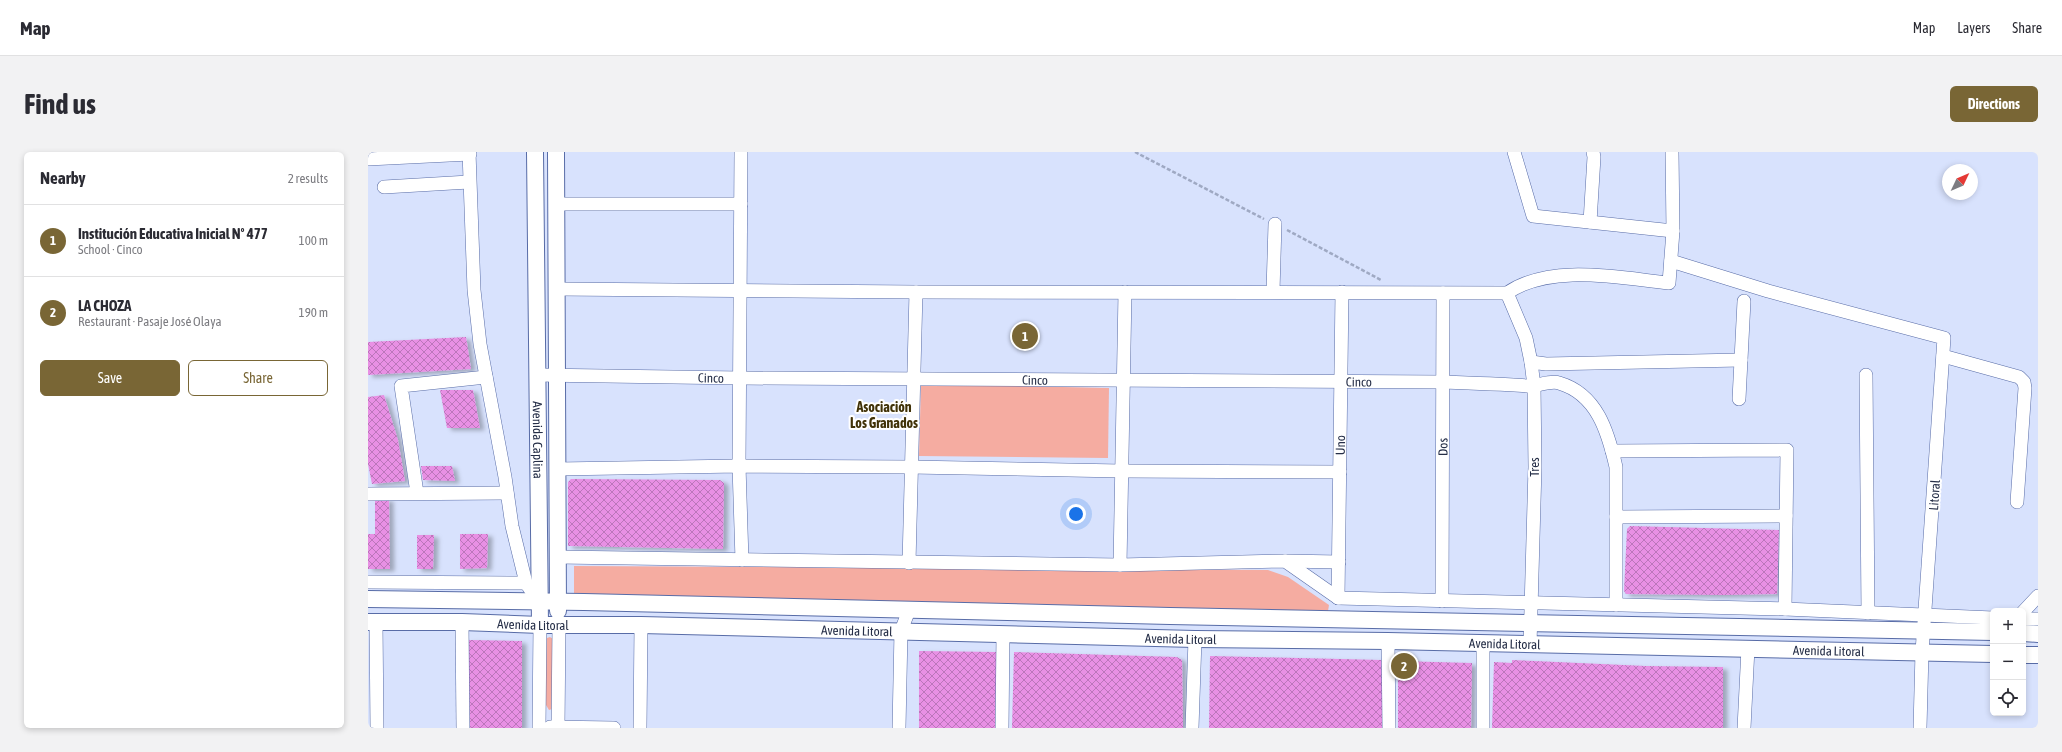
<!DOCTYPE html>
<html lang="en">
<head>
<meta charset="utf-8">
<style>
  :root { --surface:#fff; --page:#f2f2f3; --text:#2b2b33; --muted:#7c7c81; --line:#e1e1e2; --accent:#796635 }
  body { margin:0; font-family:"Asap Condensed",sans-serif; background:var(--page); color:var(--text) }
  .controls { position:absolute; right:12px; bottom:12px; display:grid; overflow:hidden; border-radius:6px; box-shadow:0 2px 6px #0003 }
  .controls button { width:36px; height:36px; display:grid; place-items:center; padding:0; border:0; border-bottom:1px solid var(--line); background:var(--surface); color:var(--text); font:20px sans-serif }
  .compass { position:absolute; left:1574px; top:12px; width:36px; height:36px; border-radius:50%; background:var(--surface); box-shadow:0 2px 6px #0003; rotate:46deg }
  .you { position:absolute; left:708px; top:362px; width:14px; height:14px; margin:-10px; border:3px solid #fff; border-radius:50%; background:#1a73e8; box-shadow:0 0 0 6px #1a73e833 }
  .badge { display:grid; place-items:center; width:26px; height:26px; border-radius:50%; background:var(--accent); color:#fff; font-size:13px; font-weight:700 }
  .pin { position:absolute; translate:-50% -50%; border:2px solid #fff; box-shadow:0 1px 4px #0006 }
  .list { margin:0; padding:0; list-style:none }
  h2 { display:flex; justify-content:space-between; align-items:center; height:52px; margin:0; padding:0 16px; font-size:17px }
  h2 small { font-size:13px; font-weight:400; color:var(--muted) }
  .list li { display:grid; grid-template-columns:26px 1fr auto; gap:12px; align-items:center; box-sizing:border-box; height:72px; padding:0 16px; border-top:1px solid var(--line) }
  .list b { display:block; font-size:15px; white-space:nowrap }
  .list p { margin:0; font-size:13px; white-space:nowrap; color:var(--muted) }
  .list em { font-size:13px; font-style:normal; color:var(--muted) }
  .actions { display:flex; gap:8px; padding:12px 16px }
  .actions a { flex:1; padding:9px 0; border:1px solid var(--accent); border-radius:6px; text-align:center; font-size:14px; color:var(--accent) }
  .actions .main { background:var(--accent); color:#fff }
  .icon { flex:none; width:22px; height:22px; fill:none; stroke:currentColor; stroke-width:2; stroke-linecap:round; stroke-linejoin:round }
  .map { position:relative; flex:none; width:1670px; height:576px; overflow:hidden; border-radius:6px }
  header { display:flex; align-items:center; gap:24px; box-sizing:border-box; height:56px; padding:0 20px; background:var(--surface); border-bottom:1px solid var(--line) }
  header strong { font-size:19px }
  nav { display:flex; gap:22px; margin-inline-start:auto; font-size:14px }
  .intro { display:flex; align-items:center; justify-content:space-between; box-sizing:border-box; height:96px; padding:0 24px }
  h1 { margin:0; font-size:28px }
  .button { padding:10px 18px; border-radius:6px; background:var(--accent); color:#fff; font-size:14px; font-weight:700 }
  main { display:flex; gap:24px; padding:0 24px }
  aside { flex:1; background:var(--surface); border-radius:6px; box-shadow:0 2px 6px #0003 }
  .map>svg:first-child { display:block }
  .green { fill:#f5aca1 }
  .building { fill:url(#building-cross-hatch); filter:url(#shadow) }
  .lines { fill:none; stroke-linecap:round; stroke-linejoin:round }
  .minor-casing { stroke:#586ca7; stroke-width:14 }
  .major-casing { stroke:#586ca7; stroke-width:18 }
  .path { stroke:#9fa9c3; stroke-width:2.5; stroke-dasharray:4 2; stroke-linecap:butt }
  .minor { stroke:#fff; stroke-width:13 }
  .major { stroke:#fff; stroke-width:16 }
  .labels { text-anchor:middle; stroke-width:4; stroke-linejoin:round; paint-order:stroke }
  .street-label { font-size:13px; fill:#252e47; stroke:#fff }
  .neighbourhood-label { font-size:14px; font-weight:bold; fill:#403208; stroke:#fff }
</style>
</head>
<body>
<header>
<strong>Map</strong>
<nav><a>Map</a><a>Layers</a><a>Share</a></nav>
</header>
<div class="intro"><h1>Find us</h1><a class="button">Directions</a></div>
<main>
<aside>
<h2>Nearby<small>2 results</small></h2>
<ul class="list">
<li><span class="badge">1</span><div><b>Institución Educativa Inicial Nº 477</b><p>School · Cinco</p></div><em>100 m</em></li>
<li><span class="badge">2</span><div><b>LA CHOZA</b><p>Restaurant · Pasaje José Olaya</p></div><em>190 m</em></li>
</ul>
<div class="actions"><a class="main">Save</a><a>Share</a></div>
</aside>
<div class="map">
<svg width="1670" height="576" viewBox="0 0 1670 576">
  <defs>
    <pattern id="building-cross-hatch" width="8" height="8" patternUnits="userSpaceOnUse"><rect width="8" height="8" fill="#e890e4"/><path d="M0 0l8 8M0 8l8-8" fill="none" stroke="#bc76bb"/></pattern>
    <filter id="shadow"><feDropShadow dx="4.5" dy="2.5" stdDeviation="2" flood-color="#0004"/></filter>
  </defs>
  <rect width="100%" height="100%" fill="#d8e2fd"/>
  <g class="green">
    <path d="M553,232L741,236L740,306L551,304Z"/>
    <path d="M206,414L900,418L920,425L961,453L960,459L206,444Z"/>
    <path d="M182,485L185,487L184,557L181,558L178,553L177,489L179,486Z"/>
  </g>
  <g class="building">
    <path d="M98,185L103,217L0,223V190Z"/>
    <path d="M72,238H105L112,276H79Z"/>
    <path d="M16,243L30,288L37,329L4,332L0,312V245Z"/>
    <path d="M53,314H84L87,329L55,328Z"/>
    <path d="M203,327L352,328L356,331L355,397L200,394V330Z"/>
    <path d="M7,347H21L22,417H0V382H7Z"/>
    <path d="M1262,374L1411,378L1409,442L1355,443L1258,442L1256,439L1259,377Z"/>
    <path d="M92,382H120L119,416L92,417Z"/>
    <path d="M49,383H66L65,417H49Z"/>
    <path d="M101,488L154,489V576H97V493Z"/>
    <path d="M551,499L629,500L627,576H551Z"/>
    <path d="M646,500L809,505L814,508L815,576H644Z"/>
    <path d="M842,504L1014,508V576H841Z"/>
    <path d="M1144,508L1278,514L1355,515V576H1124L1126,510L1144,511Z"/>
    <path d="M1030,509L1104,511L1103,576H1030Z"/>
  </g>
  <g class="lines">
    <defs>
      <g id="minor">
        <path d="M101,0L106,138L112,192L137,325L144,374L158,431L171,450"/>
        <path d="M373,0L371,314L374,408"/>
        <path d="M1146,0L1165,64L1305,79"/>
        <path d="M0,7L102,2"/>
        <path d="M16,35L101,30"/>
        <path d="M188,52H373"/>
        <path d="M1222,70L1226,5L1225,0"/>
        <path d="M1303,109L1400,139L1576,186L1554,500L1552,576"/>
        <path d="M189,137L548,140L1139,141C1183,111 1251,126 1301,131L1305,79L1304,0"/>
        <path d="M905,139L907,72"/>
        <path d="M1139,141L1158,186L1163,210L1166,234L1167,315L1162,493"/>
        <path d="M1575,204L1651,225L1656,230L1657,236L1649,350"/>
        <path d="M1163,210L1178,212L1373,208"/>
        <path id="s1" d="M169,223L373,226L1075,230C1104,231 1132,232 1161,234C1170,234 1183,228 1191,231C1229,242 1240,280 1248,315V453"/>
        <path d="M1498,223L1500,461"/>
        <path d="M1371,247L1376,149"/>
        <path d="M1244,299L1419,298L1417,457"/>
        <path d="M190,317L371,314L543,315L753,319L972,320"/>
        <path d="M49,341L33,234L118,225"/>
        <path d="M0,342L139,341"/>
        <path d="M1248,365L1418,364"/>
        <path d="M190,405L752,413L917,409L970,446L1417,457L1625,466"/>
        <path d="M917,409L971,410"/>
        <path d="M541,411L548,140"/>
        <path d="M752,413L757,140"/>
        <path d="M0,430L158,431"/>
        <path id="s2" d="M970,446L974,140"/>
        <path id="s3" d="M1074,449L1075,141"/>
        <path d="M1655,460L1670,444"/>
        <path d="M1655,467H1670"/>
        <path d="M8,470L9,576"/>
        <path d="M94,470L95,576"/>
        <path d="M1020,489L1021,576"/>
        <path d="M182,575L246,576"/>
        <path d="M171,576L172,473"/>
        <path d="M190,576L191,473"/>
        <path d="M272,576L273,473"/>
        <path d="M531,576L533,479L541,458"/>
        <path d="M634,576L635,482"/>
        <path d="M824,576L827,487"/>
        <path d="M1115,576V492"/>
        <path d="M1376,576L1380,496"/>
      </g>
      <g id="major">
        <path id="s4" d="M167,0L172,473"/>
        <path d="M188,0L190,459"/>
        <path d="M0,447L216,450L802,464L1625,480"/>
        <path id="s5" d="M0,470H94L172,473H273L827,487L1020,489L1625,502"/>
        <path d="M1655,481L1670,482"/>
        <path d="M1655,503H1670"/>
      </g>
    </defs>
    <use href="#minor" class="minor-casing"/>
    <use href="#major" class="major-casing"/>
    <g class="path">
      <path d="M767,0L896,67"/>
      <path d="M919,78L1013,128"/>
    </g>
    <use href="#minor" class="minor"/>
    <use href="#major" class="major"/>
  </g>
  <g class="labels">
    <g class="street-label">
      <text dy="5" stroke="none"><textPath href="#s1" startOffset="174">Cinco</textPath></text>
      <text dy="5" stroke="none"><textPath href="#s1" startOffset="498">Cinco</textPath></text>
      <text dy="5" stroke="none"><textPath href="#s1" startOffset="822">Cinco</textPath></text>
      <text dy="5" stroke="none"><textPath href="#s4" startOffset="288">Avenida Caplina</textPath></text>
      <text dy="5" stroke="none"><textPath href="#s2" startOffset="153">Uno</textPath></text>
      <text dy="5" stroke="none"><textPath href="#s3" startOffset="154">Dos</textPath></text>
      <text transform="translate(1166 315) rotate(-90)" y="5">Tres</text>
      <text transform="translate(1566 343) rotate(-86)" y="5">Litoral</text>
      <text dy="5" stroke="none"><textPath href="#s5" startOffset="165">Avenida Litoral</textPath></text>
      <text dy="5" stroke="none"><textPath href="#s5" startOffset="489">Avenida Litoral</textPath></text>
      <text dy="5" stroke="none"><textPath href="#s5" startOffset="813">Avenida Litoral</textPath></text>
      <text dy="5" stroke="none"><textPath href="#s5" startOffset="1137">Avenida Litoral</textPath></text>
      <text dy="5" stroke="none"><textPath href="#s5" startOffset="1461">Avenida Litoral</textPath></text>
    </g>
    <g class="neighbourhood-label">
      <text x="516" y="260">Asociación<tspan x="516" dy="16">Los Granados</tspan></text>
    </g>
  </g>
</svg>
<div class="controls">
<button>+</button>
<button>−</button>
<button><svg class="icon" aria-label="locate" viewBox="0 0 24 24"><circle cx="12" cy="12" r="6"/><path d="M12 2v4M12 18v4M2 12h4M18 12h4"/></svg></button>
</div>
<svg class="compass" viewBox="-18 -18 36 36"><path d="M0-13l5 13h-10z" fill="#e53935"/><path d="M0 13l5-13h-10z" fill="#7c7c81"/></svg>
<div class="you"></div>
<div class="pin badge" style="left:657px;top:184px">1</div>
<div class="pin badge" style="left:1036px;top:514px">2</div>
</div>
</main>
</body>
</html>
